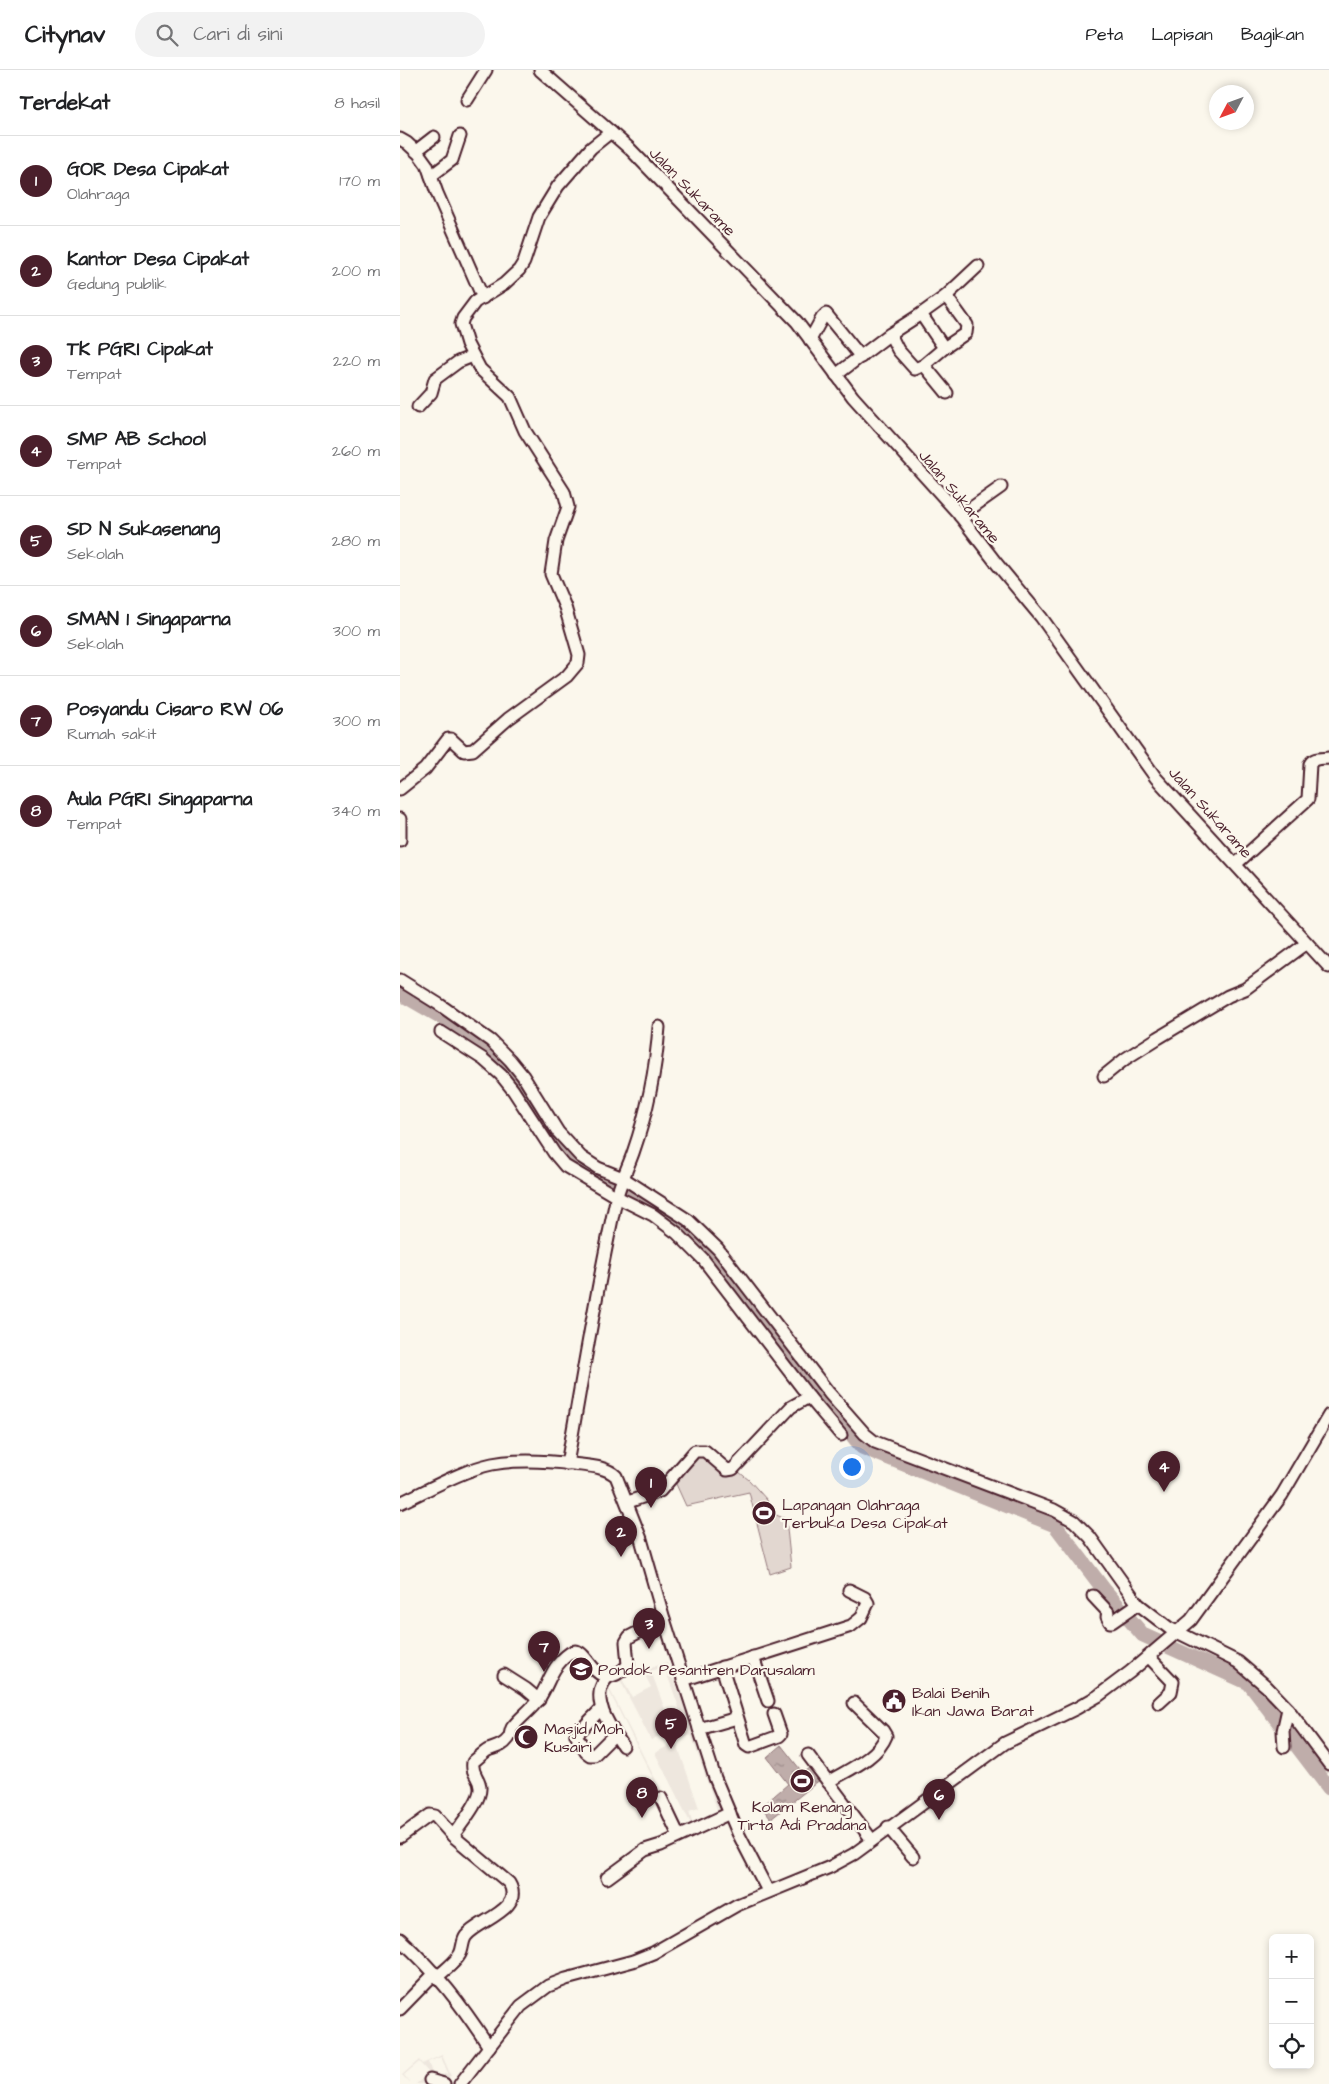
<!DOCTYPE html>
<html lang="id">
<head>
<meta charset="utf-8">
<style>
  :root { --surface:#fff; --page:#f2f2f2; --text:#202124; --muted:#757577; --line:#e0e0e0; --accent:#4a1f2b }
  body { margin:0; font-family:"Architects Daughter",sans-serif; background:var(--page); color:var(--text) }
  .controls { position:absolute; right:15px; bottom:15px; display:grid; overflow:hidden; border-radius:8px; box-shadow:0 2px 8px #0003 }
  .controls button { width:45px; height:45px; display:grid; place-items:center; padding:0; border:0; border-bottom:1px solid var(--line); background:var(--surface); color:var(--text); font:25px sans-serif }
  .compass { position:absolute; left:809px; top:15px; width:45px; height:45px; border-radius:50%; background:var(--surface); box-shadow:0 2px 8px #0003; rotate:229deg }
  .you { position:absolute; left:451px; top:1396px; width:18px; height:18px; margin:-12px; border:4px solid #fff; border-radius:50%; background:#1a73e8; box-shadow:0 0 0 8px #1a73e833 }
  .badge { display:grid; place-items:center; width:32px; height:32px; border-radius:50%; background:var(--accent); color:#fff; font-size:16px; font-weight:700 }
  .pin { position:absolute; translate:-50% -41px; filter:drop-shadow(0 1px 2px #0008) }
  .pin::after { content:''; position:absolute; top:26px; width:18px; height:15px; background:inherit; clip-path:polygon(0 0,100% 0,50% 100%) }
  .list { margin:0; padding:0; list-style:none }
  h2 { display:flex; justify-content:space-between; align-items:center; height:65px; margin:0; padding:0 20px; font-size:21px }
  h2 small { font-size:16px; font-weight:400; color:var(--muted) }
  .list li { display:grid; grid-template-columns:32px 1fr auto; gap:15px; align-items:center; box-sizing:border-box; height:90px; padding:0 20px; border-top:1px solid var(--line) }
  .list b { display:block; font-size:19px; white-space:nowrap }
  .list p { margin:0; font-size:16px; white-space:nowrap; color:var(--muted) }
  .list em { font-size:16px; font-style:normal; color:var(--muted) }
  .icon { flex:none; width:28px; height:28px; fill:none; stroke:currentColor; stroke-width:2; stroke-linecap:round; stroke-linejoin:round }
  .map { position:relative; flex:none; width:929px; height:2014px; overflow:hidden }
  header { display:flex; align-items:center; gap:30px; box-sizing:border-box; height:70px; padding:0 25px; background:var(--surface); border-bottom:1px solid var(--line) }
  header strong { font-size:24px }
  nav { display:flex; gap:28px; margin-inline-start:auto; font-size:18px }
  .search { width:350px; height:45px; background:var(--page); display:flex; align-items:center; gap:12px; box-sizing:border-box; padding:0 18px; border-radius:28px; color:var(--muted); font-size:19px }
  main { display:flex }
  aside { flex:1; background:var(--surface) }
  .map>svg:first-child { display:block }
  .built { fill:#eee7de; fill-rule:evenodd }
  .park { fill:#e2d7d0; stroke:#967b7e }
  .water { fill:url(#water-ripples); stroke:#907477 }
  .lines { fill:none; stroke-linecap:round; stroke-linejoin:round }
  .river { stroke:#bfadaa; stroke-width:15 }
  .minor-casing { stroke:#4a1f2b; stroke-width:15 }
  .minor { stroke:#fbf7ec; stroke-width:11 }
  .labels { text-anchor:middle; stroke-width:4.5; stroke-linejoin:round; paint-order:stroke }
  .street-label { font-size:16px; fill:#4a1f2b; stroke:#fbf7ec }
  .poi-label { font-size:16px; fill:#4a1f2b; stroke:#fbf7ec; text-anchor:start }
</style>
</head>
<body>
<header>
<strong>Citynav</strong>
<div class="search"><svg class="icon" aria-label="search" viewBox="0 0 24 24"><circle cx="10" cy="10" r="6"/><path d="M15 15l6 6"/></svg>Cari di sini</div>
<nav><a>Peta</a><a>Lapisan</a><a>Bagikan</a></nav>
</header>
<main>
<aside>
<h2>Terdekat<small>8 hasil</small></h2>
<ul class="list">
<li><span class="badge">1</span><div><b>GOR Desa Cipakat</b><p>Olahraga</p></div><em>170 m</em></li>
<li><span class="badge">2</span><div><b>Kantor Desa Cipakat</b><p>Gedung publik</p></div><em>200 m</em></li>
<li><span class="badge">3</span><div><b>TK PGRI Cipakat</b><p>Tempat</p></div><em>220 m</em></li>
<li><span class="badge">4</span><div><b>SMP AB School</b><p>Tempat</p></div><em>260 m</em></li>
<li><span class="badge">5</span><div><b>SD N Sukasenang</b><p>Sekolah</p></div><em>280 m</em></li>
<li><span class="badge">6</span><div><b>SMAN 1 Singaparna</b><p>Sekolah</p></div><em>300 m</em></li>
<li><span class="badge">7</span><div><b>Posyandu Cisaro RW 06</b><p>Rumah sakit</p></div><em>300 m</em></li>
<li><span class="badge">8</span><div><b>Aula PGRI Singaparna</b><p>Tempat</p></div><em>340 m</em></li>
</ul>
</aside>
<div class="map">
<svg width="929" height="2014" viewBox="0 0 929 2014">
  <defs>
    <pattern id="water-ripples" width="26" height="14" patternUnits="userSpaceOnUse" patternTransform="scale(1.25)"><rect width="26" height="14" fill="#bfadaa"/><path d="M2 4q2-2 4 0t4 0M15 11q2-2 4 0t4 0" fill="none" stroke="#9d8c8b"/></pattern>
  </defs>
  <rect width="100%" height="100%" fill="#fbf7ec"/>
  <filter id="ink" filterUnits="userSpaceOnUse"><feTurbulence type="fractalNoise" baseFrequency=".02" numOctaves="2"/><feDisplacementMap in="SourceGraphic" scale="10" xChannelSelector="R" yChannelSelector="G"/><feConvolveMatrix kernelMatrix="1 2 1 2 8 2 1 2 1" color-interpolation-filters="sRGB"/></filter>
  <g filter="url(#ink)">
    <g class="built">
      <path d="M267,1592L294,1659L323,1747L280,1762L205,1613L238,1597L241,1602ZM264,1596L288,1662L275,1667L251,1601ZM232,1602L235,1607L244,1603L251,1617L232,1627L221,1607ZM219,1608L251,1670L264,1664L270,1675L255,1683L291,1754L281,1760L207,1614ZM291,1665L319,1745L293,1754L289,1741L299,1738L276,1671Z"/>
      <path d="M42,1985L51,2006L34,2013L16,2014L29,2003L19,1992L4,2005L11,2014L2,2005L19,1990L22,1994ZM41,1987L48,2003L34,2008L28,1992Z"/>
    </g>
    <path class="park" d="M301,1380L328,1399L339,1402L349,1410L367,1430L370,1440L376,1445L386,1449L391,1497L370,1504L349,1422L286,1436L276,1414Z"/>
    <path class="water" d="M381,1675L403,1703L411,1696L421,1709L371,1749L361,1737L388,1714L367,1687Z"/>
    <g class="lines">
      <path class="river" d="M0,923L45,949L96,985L107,997L156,1075L168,1089L183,1099L280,1153L462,1377L655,1455L705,1521L743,1565L849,1613L929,1718"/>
      <defs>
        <g id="minor">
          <path d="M140,0L230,79L397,252L453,327L557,442L597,494L641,547L756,708L929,897"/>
          <path d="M67,30L86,0"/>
          <path d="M0,69L7,73L19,84L27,95L37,123L83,228"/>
          <path d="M16,81L34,67"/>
          <path d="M31,106L52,90L60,66"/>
          <path d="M521,244L546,226L578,196"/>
          <path d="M410,270L422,248L426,244L461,287"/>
          <path d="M544,278L566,263L567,255L546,226"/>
          <path d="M524,295L547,323"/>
          <path d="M436,305L490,264L521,244L544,278L524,295L515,299L498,280L490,264"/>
          <path d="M18,337L31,323L35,309L58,292L73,286"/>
          <path d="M560,446L601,417"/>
          <path d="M0,719L25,699L48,669H51L64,681L73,680L108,649L167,606L178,593L179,585L165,537L151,504L156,471L168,437L164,422L125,361L110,327L80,299L67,274L61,254L63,248L75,232L104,214L119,200L124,192L139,147L158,116L191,78L211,62"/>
          <path d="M0,749V770"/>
          <path d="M836,794L908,729L910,694C914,687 921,689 929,688"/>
          <path d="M0,910L40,935L91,971L110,990L123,1006L158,1062L181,1087L198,1098L223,1108L288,1150L318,1179L429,1323L465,1364L475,1372L654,1440L674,1451L690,1467L738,1534L769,1558L838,1592L866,1616L888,1639L929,1694"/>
          <path d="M41,962L83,989L101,1005L113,1020L154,1083L165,1096L217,1127L253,1145L277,1163L303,1189L409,1327L441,1365"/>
          <path d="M704,1006L725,989L758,968L828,926L845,919L907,873"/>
          <path d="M167,1394C183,1304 197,1214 217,1126C221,1111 228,1097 233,1083C247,1043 256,999 259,957"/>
          <path d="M228,1432L260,1421L295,1381H305L327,1400L333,1399L391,1337L409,1327"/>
          <path d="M0,1433C28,1420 63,1400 92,1394C118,1389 147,1391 173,1394C188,1396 205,1396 216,1406L241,1469L264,1549L315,1708L338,1763L368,1821"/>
          <path d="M693,1526L708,1542L707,1547L710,1552H712L738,1534"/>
          <path d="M353,1587L368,1631"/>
          <path d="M749,1587L773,1612L771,1622L759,1633"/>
          <path d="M322,1597L346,1675L349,1677L379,1666L381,1664L374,1644"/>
          <path d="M104,1605L126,1619L139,1630"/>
          <path d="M207,1608C188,1628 211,1658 223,1676"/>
          <path d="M283,1610L451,1556L461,1548L468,1533L465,1528L449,1520"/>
          <path d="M202,1638L176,1665L186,1682L190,1685H194L215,1664"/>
          <path d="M299,1659L337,1648"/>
          <path d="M884,1677L883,1661L888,1639"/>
          <path d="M408,1685L472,1770"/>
          <path d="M428,1712C447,1700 477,1689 486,1666L483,1661L454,1633"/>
          <path d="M261,1728L279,1766"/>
          <path d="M488,1757L513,1787"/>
          <path d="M53,1766C60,1755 81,1731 80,1718C80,1707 71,1705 73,1692C78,1688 83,1683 88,1680C96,1677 103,1676 108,1669C111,1666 110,1662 112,1658C119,1648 131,1640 138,1630C150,1613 150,1597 170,1583C189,1570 193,1631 228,1595L226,1572L229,1567L264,1549"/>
          <path d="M0,1767L30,1745L35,1746L53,1766L109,1813C125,1840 78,1850 66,1866C62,1871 63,1879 60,1884C55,1893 46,1899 38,1906"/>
          <path d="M207,1808L245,1780L261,1775L330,1743"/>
          <path d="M0,1869C38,1904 61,1934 89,1977"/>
          <path d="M0,1939L35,1903"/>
          <path d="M30,2010L44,2014"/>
          <path d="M60,2014L121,1936L148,1916L166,1909L233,1891L253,1883L337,1835L430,1797L454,1784L605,1673L677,1638L698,1626L730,1602L791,1550L882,1425L929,1345"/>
        </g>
      </defs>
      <use href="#minor" class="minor-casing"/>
      <use href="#minor" class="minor"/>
    </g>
  </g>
  <defs>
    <symbol id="stadium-disc" viewBox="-11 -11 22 22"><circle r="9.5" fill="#4a1f2b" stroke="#fbf7ec"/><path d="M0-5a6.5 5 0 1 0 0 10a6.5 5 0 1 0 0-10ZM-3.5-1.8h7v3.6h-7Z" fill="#fff"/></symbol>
    <symbol id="school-disc" viewBox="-11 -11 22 22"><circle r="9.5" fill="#4a1f2b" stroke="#fbf7ec"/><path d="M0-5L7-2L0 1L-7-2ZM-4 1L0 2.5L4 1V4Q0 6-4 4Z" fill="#fff"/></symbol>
    <symbol id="civic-disc" viewBox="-11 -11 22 22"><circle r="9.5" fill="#4a1f2b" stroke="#fbf7ec"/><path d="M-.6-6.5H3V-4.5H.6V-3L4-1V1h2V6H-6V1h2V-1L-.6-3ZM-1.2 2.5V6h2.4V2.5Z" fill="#fff"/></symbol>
    <symbol id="mosque-disc" viewBox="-11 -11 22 22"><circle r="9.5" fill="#4a1f2b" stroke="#fbf7ec"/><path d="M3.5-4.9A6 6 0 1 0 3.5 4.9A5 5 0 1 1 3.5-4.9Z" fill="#fff"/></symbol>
  </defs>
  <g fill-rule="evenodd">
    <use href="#stadium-disc" x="350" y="1429" width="28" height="28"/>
    <use href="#school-disc" x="167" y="1585" width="28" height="28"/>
    <use href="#civic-disc" x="480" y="1617" width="28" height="28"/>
    <use href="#mosque-disc" x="112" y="1653" width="28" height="28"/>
    <use href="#stadium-disc" x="388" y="1697" width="28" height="28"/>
  </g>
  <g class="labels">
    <g class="street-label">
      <text transform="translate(293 121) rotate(46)" y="6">Jalan Sukarame</text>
      <text transform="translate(560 426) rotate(50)" y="6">Jalan Sukarame</text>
      <text transform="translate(811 742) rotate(48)" y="6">Jalan Sukarame</text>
    </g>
    <g class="poi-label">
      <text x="382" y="1440">Lapangan Olahraga<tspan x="382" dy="18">Terbuka Desa Cipakat</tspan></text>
      <text x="198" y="1605">Pondok Pesantren Darusalam</text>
      <text x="512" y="1628">Balai Benih<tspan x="512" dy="18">Ikan Jawa Barat</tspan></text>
      <text x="144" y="1664">Masjid Moh<tspan x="144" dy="18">Kusairi</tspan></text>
      <text x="402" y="1742" text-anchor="middle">Kolam Renang<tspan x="402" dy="18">Tirta Adi Pradana</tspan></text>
    </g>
  </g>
</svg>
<div class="controls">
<button>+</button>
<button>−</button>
<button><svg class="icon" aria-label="locate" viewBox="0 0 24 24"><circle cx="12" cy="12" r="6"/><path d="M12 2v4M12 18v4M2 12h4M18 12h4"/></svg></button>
</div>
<svg class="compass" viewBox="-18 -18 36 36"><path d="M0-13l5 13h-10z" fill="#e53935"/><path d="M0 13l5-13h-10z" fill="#757577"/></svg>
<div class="you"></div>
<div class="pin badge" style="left:251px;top:1438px">1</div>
<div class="pin badge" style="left:221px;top:1487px">2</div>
<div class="pin badge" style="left:249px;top:1579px">3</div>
<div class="pin badge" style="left:764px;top:1422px">4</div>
<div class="pin badge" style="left:271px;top:1679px">5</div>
<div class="pin badge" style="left:539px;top:1750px">6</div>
<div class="pin badge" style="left:144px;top:1602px">7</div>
<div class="pin badge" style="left:242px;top:1748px">8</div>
</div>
</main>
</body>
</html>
